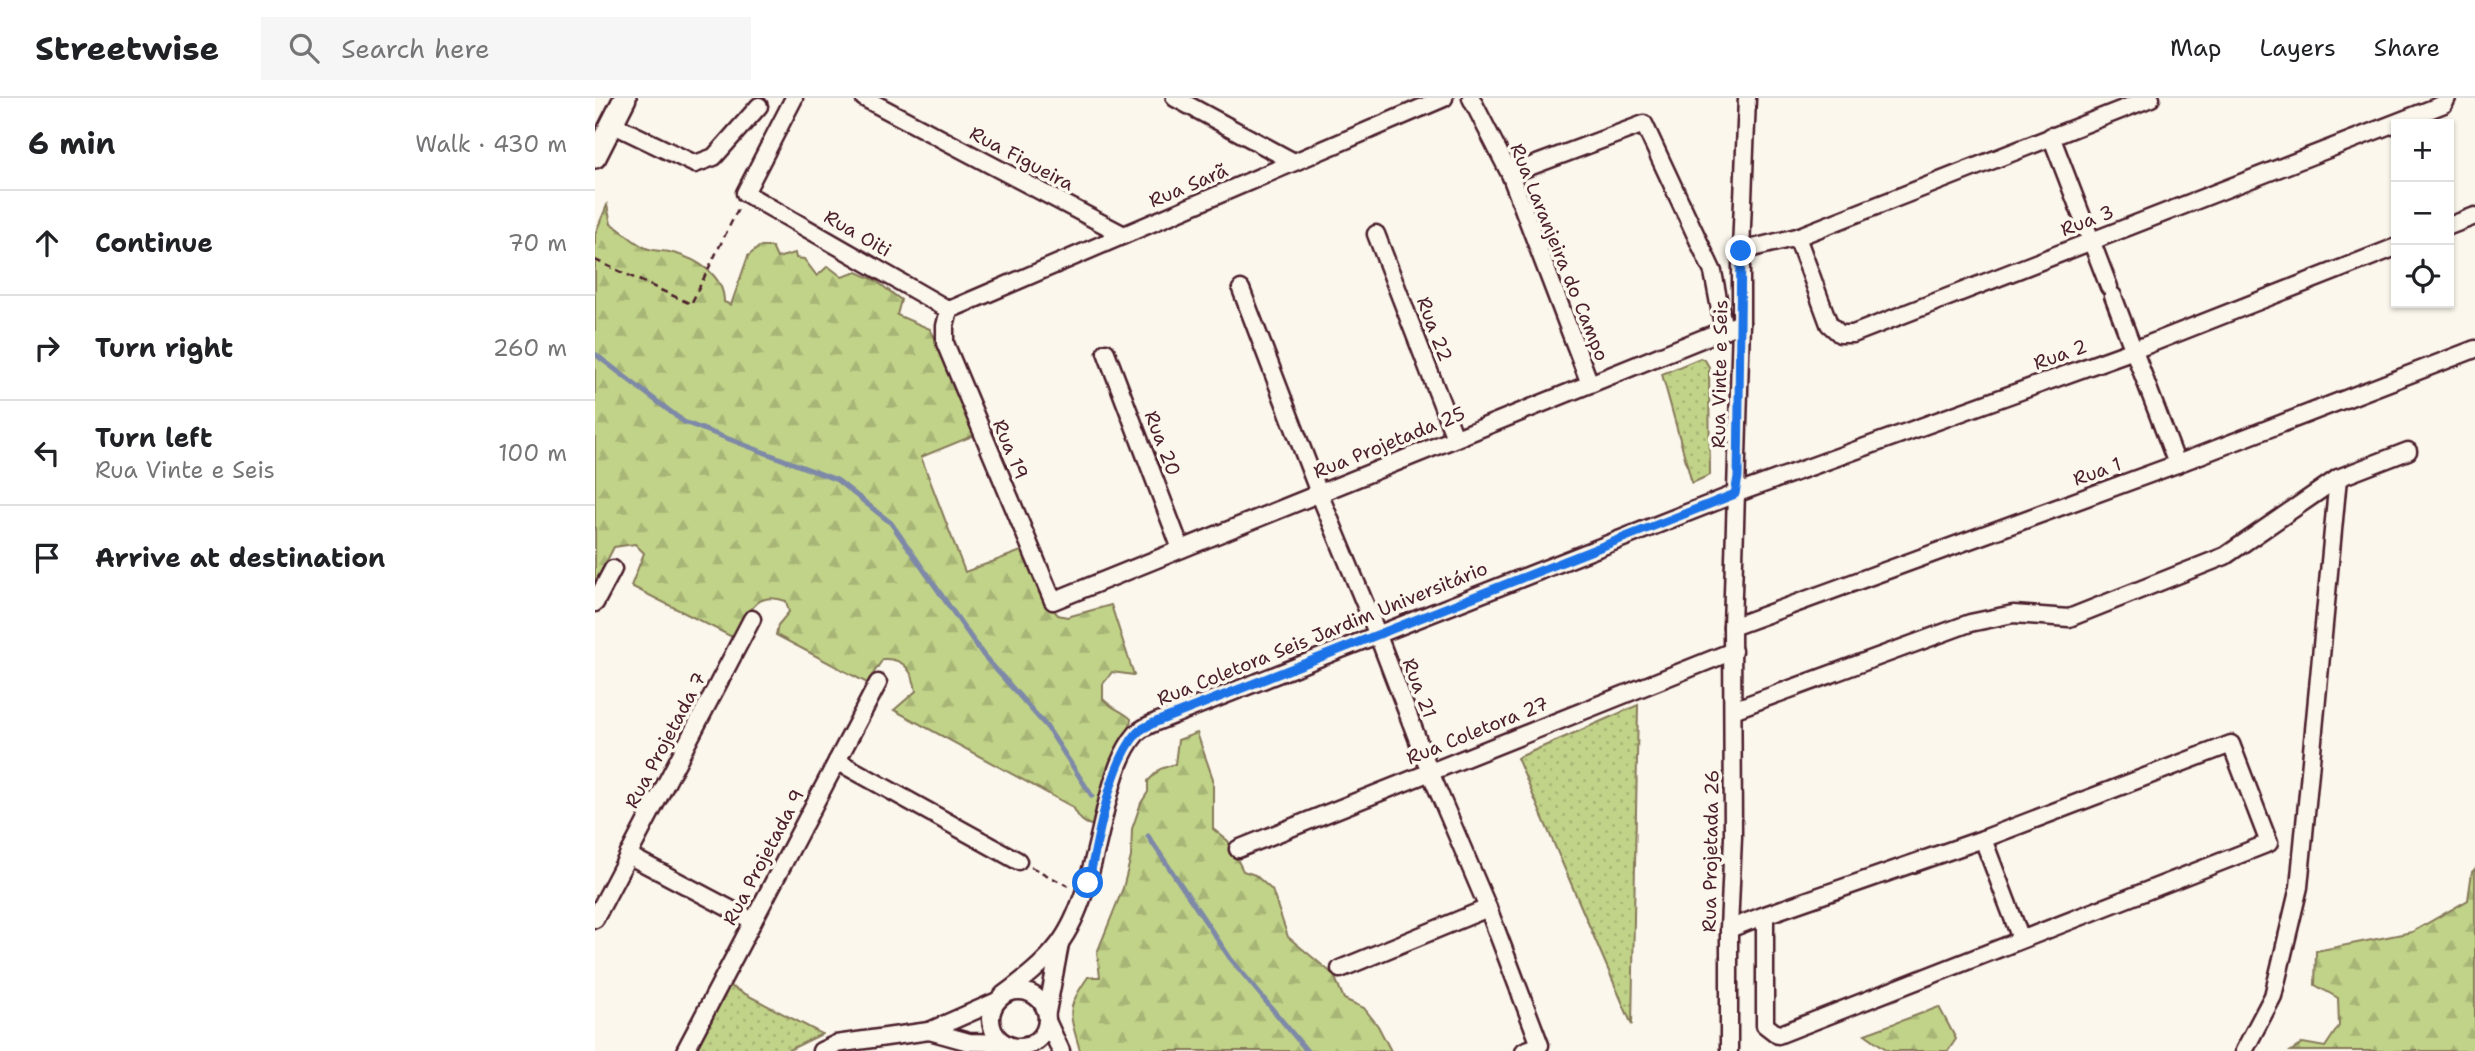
<!DOCTYPE html>
<html lang="en">
<head>
<meta charset="utf-8">
<style>
  :root { --surface:#fff; --page:#f6f6f6; --text:#202124; --muted:#757577; --line:#e0e0e0 }
  body { margin:0; font-family:"Shantell Sans",sans-serif; background:var(--page); color:var(--text) }
  .controls { position:absolute; right:21px; top:21px; display:grid; overflow:hidden; border-radius:0px; box-shadow:0 2px 5px #0004 }
  .controls button { width:63px; height:63px; display:grid; place-items:center; padding:0; border:0; border-bottom:2px solid var(--line); background:var(--surface); color:var(--text); font:35px sans-serif }
  .stop { position:absolute; width:21px; height:21px; margin:-16px; border:5px solid #1a73e8; border-radius:50%; background:#fff }
  .stop.end { background:#1a73e8; border-color:#fff; box-shadow:0 2px 7px #0008 }
  .list { margin:0; padding:0; list-style:none }
  h2 { display:flex; justify-content:space-between; align-items:center; height:91px; margin:0; padding:0 28px; font-size:30px }
  h2 small { font-size:23px; font-weight:400; color:var(--muted) }
  .list li { display:grid; grid-template-columns:46px 1fr auto; gap:21px; align-items:center; box-sizing:border-box; height:105px; padding:0 28px; border-top:2px solid var(--line) }
  .list b { display:block; font-size:26px; white-space:nowrap }
  .list p { margin:0; font-size:23px; white-space:nowrap; color:var(--muted) }
  .list em { font-size:23px; font-style:normal; color:var(--muted) }
  .icon { flex:none; width:38px; height:38px; fill:none; stroke:currentColor; stroke-width:2; stroke-linecap:round; stroke-linejoin:round }
  .map { position:relative; flex:none; width:1880px; height:953px; overflow:hidden }
  header { display:flex; align-items:center; gap:42px; box-sizing:border-box; height:98px; padding:0 35px; background:var(--surface); border-bottom:2px solid var(--line) }
  header strong { font-size:33px }
  nav { display:flex; gap:38px; margin-inline-start:auto; font-size:24px }
  .search { width:490px; height:63px; background:var(--page); display:flex; align-items:center; gap:18px; box-sizing:border-box; padding:0 24px; border-radius:0px; color:var(--muted); font-size:26px }
  main { display:flex }
  aside { flex:1; background:var(--surface) }
  .map>svg:first-child { display:block }
  .forest { fill:url(#forest-firs); stroke:#86795a; stroke-width:2 }
  .park { fill:url(#park-dots); stroke:#86795a; stroke-width:2 }
  .lines { fill:none; stroke-linecap:round; stroke-linejoin:round }
  .stream { stroke:#7e89a8; stroke-width:5 }
  .minor-casing { stroke:#4a1f2b; stroke-width:21 }
  .major-casing { stroke:#4a1f2b; stroke-width:26 }
  .path { stroke:#4a1f2b; stroke-width:2.5; stroke-dasharray:7 5; stroke-linecap:butt }
  .minor { stroke:#fbf7ec; stroke-width:16 }
  .major { stroke:#fbf7ec; stroke-width:21 }
  .route { stroke:#1a73e8; stroke-width:9 }
  .labels { text-anchor:middle; stroke-width:7; stroke-linejoin:round; paint-order:stroke }
  .street-label { font-size:19px; fill:#4a1f2b; stroke:#fbf7ec }
</style>
</head>
<body>
<header>
<strong>Streetwise</strong>
<div class="search"><svg class="icon" aria-label="search" viewBox="0 0 24 24"><circle cx="10" cy="10" r="6"/><path d="M15 15l6 6"/></svg>Search here</div>
<nav><a>Map</a><a>Layers</a><a>Share</a></nav>
</header>
<main>
<aside>
<h2>6 min<small>Walk · 430 m</small></h2>
<ul class="list">
<li><svg class="icon" aria-label="ahead" viewBox="0 0 24 24"><path d="M12 20V5M6 11l6-6 6 6"/></svg><div><b>Continue</b></div><em>70 m</em></li>
<li><svg class="icon" aria-label="right" viewBox="0 0 24 24"><path d="M7 20v-9h11M14 6l5 5-5 5"/></svg><div><b>Turn right</b></div><em>260 m</em></li>
<li><svg class="icon" aria-label="left" viewBox="0 0 24 24"><path d="M17 20v-9H6M10 6l-5 5 5 5"/></svg><div><b>Turn left</b><p>Rua Vinte e Seis</p></div><em>100 m</em></li>
<li><svg class="icon" aria-label="arrive" viewBox="0 0 24 24"><path d="M6 21V4h12l-3 4 3 4H6"/></svg><div><b>Arrive at destination</b></div></li>
</ul>
</aside>
<div class="map">
<svg width="1880" height="953" viewBox="0 0 1880 953">
  <defs>
    <pattern id="forest-firs" width="22" height="20" patternUnits="userSpaceOnUse" patternTransform="scale(1.75)"><rect width="22" height="20" fill="#c1d388"/><path d="M5 1l3.5 6h-7zM16 11l3.5 6h-7z" fill="#a7b576"/></pattern>
    <pattern id="park-dots" width="8" height="8" patternUnits="userSpaceOnUse" patternTransform="scale(1.75)"><rect width="8" height="8" fill="#c1d388"/><path d="M2 2h.1M6 6h.1" fill="none" stroke="#a7b576" stroke-width="1.8" stroke-linecap="round"/></pattern>
  </defs>
  <rect width="100%" height="100%" fill="#fbf7ec"/>
  <filter id="ink" filterUnits="userSpaceOnUse"><feTurbulence type="fractalNoise" baseFrequency=".0143" numOctaves="2"/><feDisplacementMap in="SourceGraphic" scale="14" xChannelSelector="R" yChannelSelector="G"/><feConvolveMatrix kernelMatrix="1 2 1 2 8 2 1 2 1" color-interpolation-filters="sRGB"/></filter>
  <g filter="url(#ink)">
    <g class="forest">
      <path d="M12,107L16,126C29,133 37,144 51,150C60,154 70,152 78,155C102,161 129,177 129,204L136,207L153,158L164,149H177L182,160L200,155L201,160L209,161L222,178L233,168L247,179L262,174L280,182L306,202L302,217L335,231L352,262L380,337L326,359L370,474L429,452L456,509L463,517L472,519L516,507L539,577L517,574L508,586V601C517,611 527,612 536,621L534,634L500,728C487,726 484,720 478,709L299,612L321,593C318,574 310,560 288,561L272,585L181,537L183,527L194,514L191,503C158,492 154,516 141,541L36,488L49,455L40,446L19,449L0,486V136Z"/>
      <path d="M602,635L618,681V731L633,743L648,773L660,777L677,792L693,839L739,877L749,901L769,910L783,928L796,953H485C475,915 469,913 493,879H505L502,855L528,790L536,759L537,731L546,705L553,694V683L565,671L580,666L583,642Z"/>
      <path d="M1880,771V953H1696L1708,945L1730,949L1744,928L1743,900L1720,887L1721,853L1817,834L1873,802L1877,774Z"/>
      <path d="M1344,909L1361,941L1353,953H1294L1270,936Z"/>
    </g>
    <g class="park">
      <path d="M1105,260L1110,262L1114,269L1115,377L1097,385L1067,276Z"/>
      <path d="M1043,607L1037,927L922,660Z"/>
      <path d="M133,887L227,936L192,953H99Z"/>
    </g>
    <g class="lines">
      <g class="stream">
        <path d="M0,256L89,324L242,382L296,425L389,558L452,629L497,698"/>
        <path d="M553,738L635,860L712,953"/>
      </g>
      <defs>
        <g id="minor">
          <path d="M199,0L150,95L354,212"/>
          <path d="M269,0L529,137"/>
          <path d="M580,0L699,64"/>
          <path d="M876,0L915,76L995,286"/>
          <path d="M17,26L100,66L119,59L164,8"/>
          <path d="M1456,38L1514,189"/>
          <path d="M915,76L1049,26L1118,174L1129,232"/>
          <path d="M1854,128L1880,118"/>
          <path d="M781,136L860,340"/>
          <path d="M1202,139L1234,226L1245,236H1258L1849,6L1852,0"/>
          <path d="M1146,153L1202,139L1556,0"/>
          <path d="M646,191L724,395L782,535L835,674L893,810L945,947L929,953"/>
          <path d="M1518,198L1582,366"/>
          <path d="M354,212L350,228V245L458,503L1146,225"/>
          <path d="M354,212L849,0"/>
          <path d="M511,254L586,451"/>
          <path d="M0,505L18,471"/>
          <path d="M1137,529L1582,366L1880,251"/>
          <path d="M1138,612L1375,525L1418,516L1474,520L1630,458L1743,380L1813,353"/>
          <path d="M242,663L423,763"/>
          <path d="M1388,741L1426,841"/>
          <path d="M643,751L1138,553"/>
          <path d="M33,757L158,823"/>
          <path d="M0,821L157,521"/>
          <path d="M1134,831L1170,817L1388,741L1636,646L1674,745L1183,937L1170,927V817"/>
          <path d="M745,871L893,810"/>
          <circle cx="424" cy="921" r="28"/>
          <path d="M408,897C428,882 449,866 464,846C490,812 501,751 511,709C518,683 524,656 542,635C547,630 554,627 561,624L1140,396L1539,252L1801,149"/>
          <path d="M452,914L465,846"/>
          <path d="M452,923L466,953"/>
          <path d="M334,933L374,944L410,945"/>
          <path d="M90,953L283,585"/>
          <path d="M226,953L241,946L334,933L402,903"/>
          <path d="M1134,953V831L1138,739L1137,529L1146,225V153L1152,0"/>
          <path d="M1649,953L1678,898L1704,789L1743,380"/>
        </g>
        <path id="major" d="M0,59L30,0"/>
      </defs>
      <use href="#minor" class="minor-casing"/>
      <use href="#major" class="major-casing"/>
      <g class="path">
        <path d="M0,162L96,206L143,111"/>
        <path d="M436,769L473,788"/>
      </g>
      <use href="#minor" class="minor"/>
      <use href="#major" class="major"/>
    </g>
  </g>
  <g class="lines" filter="url(#ink)">
    <path class="route" d="M493,785C504,741 513,669 542,635C547,630 554,627 561,624L1140,396L1143,379L1146,153"/>
  </g>
  <g class="labels">
    <g class="street-label">
      <text transform="translate(427 60) rotate(28)" y="7">Rua Figueira</text>
      <text transform="translate(593 87) rotate(-23)" y="7">Rua Sarã</text>
      <text transform="translate(1492 122) rotate(-21)" y="7">Rua 3</text>
      <text transform="translate(263 135) rotate(30)" y="7">Rua Oiti</text>
      <text transform="translate(965 154) rotate(68)" y="7">Rua Laranjeira do Campo</text>
      <text transform="translate(840 231) rotate(69)" y="7">Rua 22</text>
      <text transform="translate(1465 256) rotate(-20)" y="7">Rua 2</text>
      <text transform="translate(1124 276) rotate(-89)" y="7">Rua Vinte e Seis</text>
      <text transform="translate(794 344) rotate(-22)" y="7">Rua Projetada 25</text>
      <text transform="translate(568 345) rotate(69)" y="7">Rua 20</text>
      <text transform="translate(416 351) rotate(67)" y="7">Rua 19</text>
      <text transform="translate(1502 373) rotate(-20)" y="7">Rua 1</text>
      <text transform="translate(727 535) rotate(-22)" y="7">Rua Coletora Seis Jardim Universitário</text>
      <text transform="translate(825 590) rotate(69)" y="7">Rua 21</text>
      <text transform="translate(882 632) rotate(-22)" y="7">Rua Coletora 27</text>
      <text transform="translate(70 642) rotate(-62)" y="7">Rua Projetada 7</text>
      <text transform="translate(1115 753) rotate(-89)" y="7">Rua Projetada 26</text>
      <text transform="translate(168 759) rotate(-62)" y="7">Rua Projetada 9</text>
    </g>
  </g>
</svg>
<div class="controls">
<button>+</button>
<button>−</button>
<button><svg class="icon" aria-label="locate" viewBox="0 0 24 24"><circle cx="12" cy="12" r="6"/><path d="M12 2v4M12 18v4M2 12h4M18 12h4"/></svg></button>
</div>
<div class="stop" style="left:493px;top:785px"></div>
<div class="stop end" style="left:1146px;top:153px"></div>
</div>
</main>
</body>
</html>
